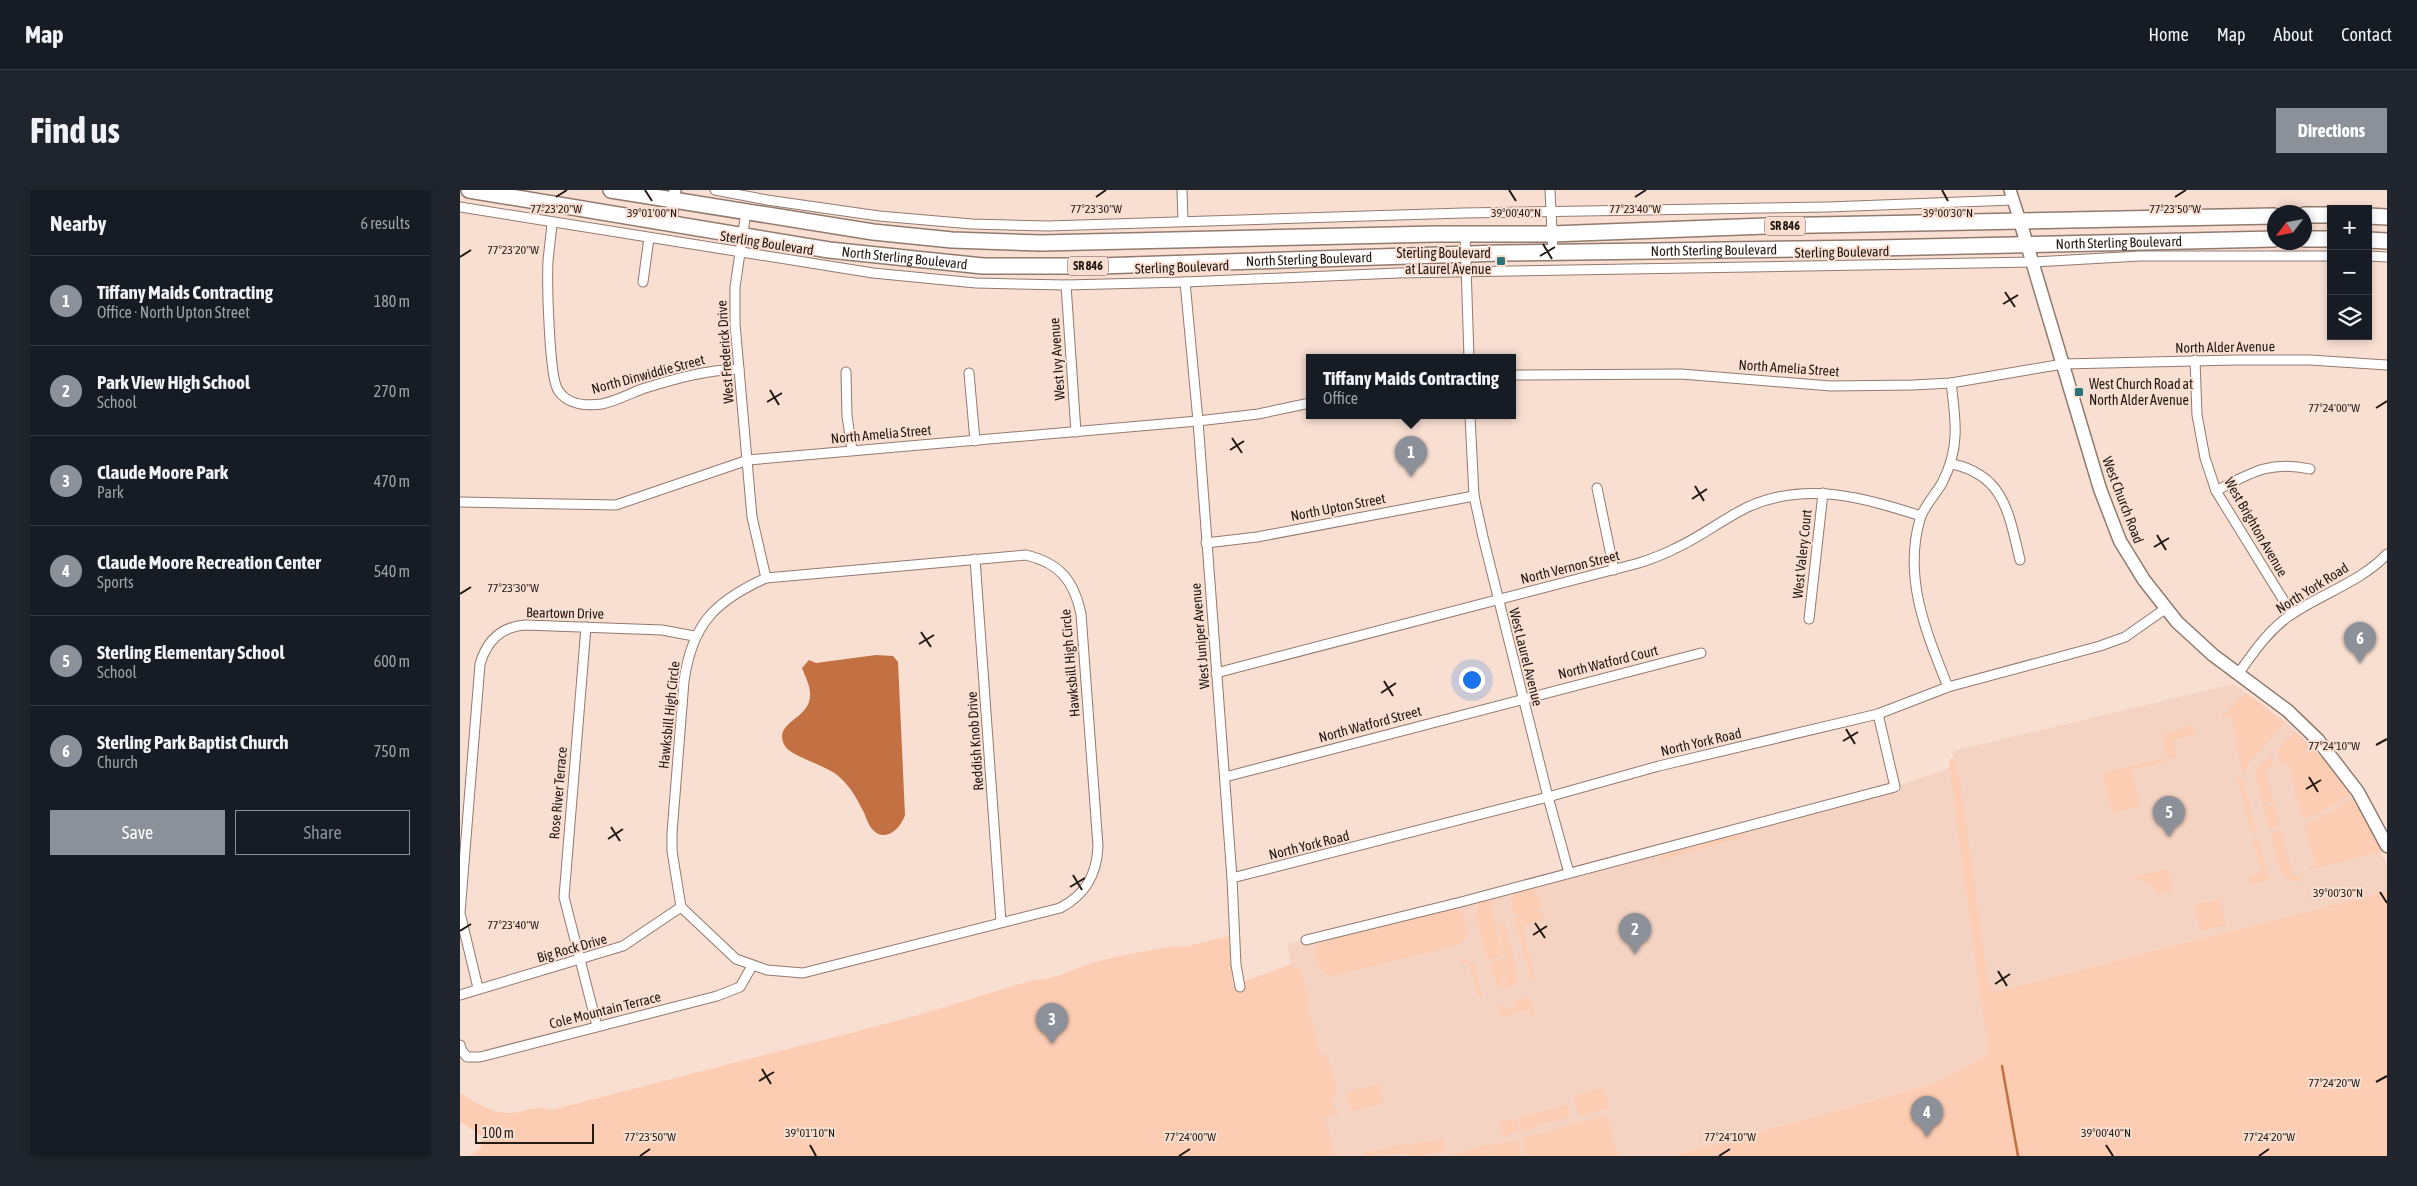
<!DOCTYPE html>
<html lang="en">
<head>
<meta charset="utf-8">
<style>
  :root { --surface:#171b24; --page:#20242c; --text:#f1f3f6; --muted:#9ea1a6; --line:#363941; --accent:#8c9099 }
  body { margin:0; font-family:"Asap Condensed",sans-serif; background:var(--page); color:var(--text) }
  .controls { position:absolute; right:15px; top:15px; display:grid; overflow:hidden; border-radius:0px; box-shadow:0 2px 8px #0003 }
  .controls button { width:45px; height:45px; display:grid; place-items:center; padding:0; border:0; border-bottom:1px solid var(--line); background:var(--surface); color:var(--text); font:25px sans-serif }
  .compass { position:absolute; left:1807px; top:15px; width:45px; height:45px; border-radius:50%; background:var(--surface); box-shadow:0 2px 8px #0003; rotate:238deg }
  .scale { position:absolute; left:15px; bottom:12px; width:119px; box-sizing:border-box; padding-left:5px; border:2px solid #221914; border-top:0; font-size:14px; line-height:18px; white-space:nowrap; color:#221914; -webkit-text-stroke:4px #f9dfd2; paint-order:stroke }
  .you { position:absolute; left:1011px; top:489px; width:18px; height:18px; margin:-12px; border:4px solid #fff; border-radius:50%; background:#1a73e8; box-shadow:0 0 0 8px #1a73e833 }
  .badge { display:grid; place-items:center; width:32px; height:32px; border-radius:50%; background:var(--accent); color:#fff; font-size:16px; font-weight:700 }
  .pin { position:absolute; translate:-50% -41px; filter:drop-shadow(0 1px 2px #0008) }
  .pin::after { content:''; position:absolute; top:26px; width:18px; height:15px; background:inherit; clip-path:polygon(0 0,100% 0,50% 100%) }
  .popup { position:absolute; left:846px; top:164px; width:210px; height:65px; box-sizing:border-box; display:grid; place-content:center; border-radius:0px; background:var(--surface); filter:drop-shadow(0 1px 4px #0005); font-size:16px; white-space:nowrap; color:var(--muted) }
  .popup b { font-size:19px; color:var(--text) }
  .popup::after { content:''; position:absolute; left:50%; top:100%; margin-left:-10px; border:10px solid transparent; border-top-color:var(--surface) }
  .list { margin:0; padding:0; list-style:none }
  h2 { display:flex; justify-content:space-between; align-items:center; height:65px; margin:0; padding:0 20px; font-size:21px }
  h2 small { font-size:16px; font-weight:400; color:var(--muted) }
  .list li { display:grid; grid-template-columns:32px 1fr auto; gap:15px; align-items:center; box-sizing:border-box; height:90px; padding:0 20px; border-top:1px solid var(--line) }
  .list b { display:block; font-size:19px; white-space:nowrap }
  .list p { margin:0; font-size:16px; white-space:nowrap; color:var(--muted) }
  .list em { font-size:16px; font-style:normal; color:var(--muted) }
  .actions { display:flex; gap:10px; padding:15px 20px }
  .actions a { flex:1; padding:11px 0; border:1px solid var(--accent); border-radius:0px; text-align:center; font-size:18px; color:var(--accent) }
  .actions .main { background:var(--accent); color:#fff }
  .icon { flex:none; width:28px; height:28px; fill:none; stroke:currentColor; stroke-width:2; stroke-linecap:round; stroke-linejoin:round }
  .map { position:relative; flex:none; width:1927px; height:966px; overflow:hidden; border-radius:0px }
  header { display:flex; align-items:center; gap:30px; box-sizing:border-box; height:70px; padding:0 25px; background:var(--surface); border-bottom:1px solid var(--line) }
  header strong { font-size:24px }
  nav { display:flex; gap:28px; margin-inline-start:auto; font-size:18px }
  .intro { display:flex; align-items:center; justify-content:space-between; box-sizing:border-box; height:120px; padding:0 30px }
  h1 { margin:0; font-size:35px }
  .button { padding:12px 22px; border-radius:0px; background:var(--accent); color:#fff; font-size:18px; font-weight:700 }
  main { display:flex; gap:30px; padding:0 30px }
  aside { flex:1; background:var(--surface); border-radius:0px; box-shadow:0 2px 8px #0003 }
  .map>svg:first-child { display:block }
  .built { fill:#f5d3c3 }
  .green { fill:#fcccb3 }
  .water { fill:#c37042 }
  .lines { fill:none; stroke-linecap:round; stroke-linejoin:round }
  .stream { stroke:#c37042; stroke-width:2.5 }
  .minor-casing { stroke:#917a6e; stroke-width:11 }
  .tertiary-casing { stroke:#917a6e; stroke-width:14 }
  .secondary-casing { stroke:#917a6e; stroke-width:15 }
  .primary-casing { stroke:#917a6e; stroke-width:18 }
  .minor { stroke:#fff; stroke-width:9 }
  .tertiary { stroke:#fff; stroke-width:11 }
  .secondary { stroke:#fff; stroke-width:12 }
  .primary { stroke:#fff; stroke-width:15 }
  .ticks { fill:none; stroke:#221914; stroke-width:2 }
  .poi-dot { fill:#297379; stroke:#f9dfd2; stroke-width:2 }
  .labels { text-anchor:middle; stroke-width:4; stroke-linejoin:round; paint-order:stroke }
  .shield { fill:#f9dfd2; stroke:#62544d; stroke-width:1 }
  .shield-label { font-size:12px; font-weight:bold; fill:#221914 }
  .street-label { font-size:14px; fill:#221914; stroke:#f9dfd2 }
  .poi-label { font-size:14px; fill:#221914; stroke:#f9dfd2; text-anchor:end }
  .ticks-label { font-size:12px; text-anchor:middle; fill:#221914; stroke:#f9dfd2; stroke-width:4; stroke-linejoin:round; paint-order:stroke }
</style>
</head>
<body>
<header>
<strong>Map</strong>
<nav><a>Home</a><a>Map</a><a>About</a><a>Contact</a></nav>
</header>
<div class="intro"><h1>Find us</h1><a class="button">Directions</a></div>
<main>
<aside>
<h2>Nearby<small>6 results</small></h2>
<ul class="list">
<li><span class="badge">1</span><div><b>Tiffany Maids Contracting</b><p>Office · North Upton Street</p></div><em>180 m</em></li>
<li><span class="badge">2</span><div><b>Park View High School</b><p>School</p></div><em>270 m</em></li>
<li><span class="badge">3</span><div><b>Claude Moore Park</b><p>Park</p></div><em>470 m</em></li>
<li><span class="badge">4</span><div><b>Claude Moore Recreation Center</b><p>Sports</p></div><em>540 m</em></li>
<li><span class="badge">5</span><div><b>Sterling Elementary School</b><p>School</p></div><em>600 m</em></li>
<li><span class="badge">6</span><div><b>Sterling Park Baptist Church</b><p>Church</p></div><em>750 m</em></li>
</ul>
<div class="actions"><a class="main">Save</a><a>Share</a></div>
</aside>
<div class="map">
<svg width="1927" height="966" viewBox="0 0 1927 966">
  <rect width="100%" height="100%" fill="#f9dfd2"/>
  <path class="built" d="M1774,494L1826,532L1860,566L1881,591L1900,620L1927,675V701L1527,804L1534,861L1473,894L1212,966H848L831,774L827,754L1435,597L1495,576L1493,561Z"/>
  <g class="green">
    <path d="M1786,503L1825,533L1789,572L1784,585L1776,554L1778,550L1772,526L1762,528V526Z"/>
    <path d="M1732,535L1734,545L1713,551L1717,567L1708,569L1702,545Z"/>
    <path d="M1835,541L1862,568L1890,604L1865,620L1846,629L1843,628L1838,609H1831L1837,605L1829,573L1820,574L1819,559Z"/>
    <path d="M1811,566L1813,576L1805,580L1814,612H1807L1809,617L1814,614L1820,636L1812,638L1809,637L1796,585L1797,579Z"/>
    <path d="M1491,568L1495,570L1500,593L1527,786L1534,802L1927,701V966H1212L1473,894L1529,864L1489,572Z"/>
    <path d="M1705,568L1706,572L1671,580L1681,616L1653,623L1643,583Z"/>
    <path d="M1782,588L1796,640L1795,642L1791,640L1777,589Z"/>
    <path d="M1892,609L1922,661L1850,680V677L1856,675L1845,636L1847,633L1867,624Z"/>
    <path d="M1821,640L1833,686L1841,684L1842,690L1840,692L1827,689L1820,679L1811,644L1813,642Z"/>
    <path d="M1281,644L1287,647L1288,654L1284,647L1203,669L1204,675H1202L1201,667L1205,664Z"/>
    <path d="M1795,647L1798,648L1809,690L1791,695L1789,686L1802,682L1793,651Z"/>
    <path d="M1708,679L1712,700L1697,704L1695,696L1671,687Z"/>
    <path d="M1072,699L1077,702L1081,717C1076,723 1061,727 1054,724C1049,706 1053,701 1072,699Z"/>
    <path d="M1027,709L1030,712L1043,765L1031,770L1027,767L1016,724L1020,713Z"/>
    <path d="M1760,709L1766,735L1741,741L1735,715Z"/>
    <path d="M993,717L1004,725L1007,744L1004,751L997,756L871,786C859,782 856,771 856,759L862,751Z"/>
    <path d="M1079,721L1082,723L1084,730L1062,735L1075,788L1073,790L1071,789L1055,730L1057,727Z"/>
    <path d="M1041,731L1044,732L1058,786L1056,794L1045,799L1042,796L1049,780L1038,733Z"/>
    <path d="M769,746L773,796L831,774V776L840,778L850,812L854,811L848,815L860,865H867L877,900L871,914L879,924L865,927L875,966H10L21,958V946L0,931V903C16,912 31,924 50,923C68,923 70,914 91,920L452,827L573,790C593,791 612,779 632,773C659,765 687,761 715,756L724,757Z"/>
    <path d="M1009,769L1016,777L1022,807H1019L1008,771L1000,773L999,770Z"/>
    <path d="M1042,769L1045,770L1047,780L1040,795L1037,796L1030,775L1032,772Z"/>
    <path d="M1069,807L1076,825L1071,827L1069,819L1042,827L1038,817L1045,816L1046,819L1056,816L1055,811Z"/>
    <path d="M918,894L923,914L892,921L886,902Z"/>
    <path d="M1144,898L1149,918L1119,926L1114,906Z"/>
    <path d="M1108,915L1110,922L1107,928L1086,934L1100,917Z"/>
    <path d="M1095,918C1095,934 1074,938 1062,941L1058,928Z"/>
    <path d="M1147,925L1157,962H1159L1160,966H1067L1062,948Z"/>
    <path d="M1056,929L1059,942L1044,946L1040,932Z"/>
    <path d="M984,949L986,960L962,966H949L946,957L947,964L904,966L903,963L944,954L946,956L970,950V952Z"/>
    <path d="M1058,949L1062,966H1035L1032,955Z"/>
    <path d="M1030,954L1034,966H984H988Z"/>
  </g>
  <path class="water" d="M416,465L433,466L438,472L445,625C441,638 425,654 412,639C407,633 406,625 402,619C396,606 388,594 377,585C365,575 330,566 325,556C311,531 352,530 350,503C350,495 345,486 342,478L349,470L356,473Z"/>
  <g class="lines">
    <path class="stream" d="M1542,876L1558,966"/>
    <defs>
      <g id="minor">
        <path d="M255,0L307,10L419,26L512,34L588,36L1003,23L1368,17L1553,10"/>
        <path d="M722,0L723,31"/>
        <path d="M1090,0L1093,62"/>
        <path d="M0,17L413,83L516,93L606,95L725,92L938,83L1574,72L1680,66H1871"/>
        <path d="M286,22L275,97V134L292,327L306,388"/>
        <path d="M92,33C91,46 89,59 88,71C87,91 89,187 98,200C107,215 127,216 142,214C156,211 169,204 182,199C214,189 245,180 279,179"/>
        <path d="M1005,44L1009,168"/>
        <path d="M1908,66L1927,67"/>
        <path d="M183,92L189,48"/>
        <path d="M725,92L738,231L772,688L776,775L780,797"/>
        <path d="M606,95L616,242"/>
        <path d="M1735,170L1737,225L1745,268L1756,301L1832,424"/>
        <path d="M386,182L387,226L392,260"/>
        <path d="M509,183L515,251"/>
        <path d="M1052,185L1221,184L1371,196L1453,195L1491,193L1603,174L1776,170H1850L1927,175"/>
        <path d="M1010,226L1014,306L1023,347L1088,607L1109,683"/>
        <path d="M1492,274C1545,285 1549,325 1560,370"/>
        <path d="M1137,298L1154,380"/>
        <path d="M1756,301C1790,283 1810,270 1850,279"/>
        <path d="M0,312L156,315L288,270L738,231L798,224L850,213"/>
        <path d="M746,353L797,347L1014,306"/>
        <path d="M566,365C600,373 614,391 621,424L638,656C637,685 625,705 600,718L343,783L307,780L276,769L221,717L212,661V643L224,491C232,434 255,411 306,388Z"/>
        <path d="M515,369L541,732"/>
        <path d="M1349,429L1363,303"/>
        <path d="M126,437L104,707L137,836"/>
        <path d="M756,483L1179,373C1191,369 1203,365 1214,359C1241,347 1264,328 1290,316C1348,291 1405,308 1461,326"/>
        <path d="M1778,484C1793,463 1809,439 1832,424C1860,405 1905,389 1927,364"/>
        <path d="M1488,497C1466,442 1443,388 1460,329C1464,316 1476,304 1482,293C1500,259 1496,231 1491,193"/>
        <path d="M765,587L1241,463"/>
        <path d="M772,688L1088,607L1199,576L1418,524L1488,497L1640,456L1665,447L1705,419"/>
        <path d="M846,750L1001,712L1435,597L1418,524"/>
        <path d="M18,798L0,723L20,474C27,450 41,437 65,435L202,440L234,446"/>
        <path d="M0,805L163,756L221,717"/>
        <path d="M0,855L2,861L7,867H20L257,806L280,797L292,776"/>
      </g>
      <g id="tertiary">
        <path d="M1550,0L1560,31"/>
        <path d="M210,33L215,0"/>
      </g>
      <path id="secondary" d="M1560,31L1640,299L1660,351L1684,390L1717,432L1753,465L1828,521L1858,550L1898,602L1927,656"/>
      <g id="primary">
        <path id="s1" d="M9,0L369,60L523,76H639L1040,63L1417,58L1814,49"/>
        <path d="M151,0L413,42L492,50L581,53L976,44H1091L1306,36L1814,26"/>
        <path d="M1844,25H1871"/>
        <path d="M1908,26L1927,27"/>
        <path d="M1844,49H1871"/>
        <path d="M1908,50L1927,51"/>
      </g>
    </defs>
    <use href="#minor" class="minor-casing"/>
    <use href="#tertiary" class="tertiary-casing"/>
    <use href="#secondary" class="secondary-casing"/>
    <use href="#primary" class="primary-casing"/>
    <use href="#minor" class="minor"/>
    <use href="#tertiary" class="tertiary"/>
    <use href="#secondary" class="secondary"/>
    <use href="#primary" class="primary"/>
  </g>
  <path class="ticks" d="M185,0L192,11M1049,0L1056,11M1482,0L1488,11M96,7L107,0M636,7L646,0M1175,7L1186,0M1715,7L1726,0M1083,54L1092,69M1080,66L1095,57M0,67L11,60M1545,102L1555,117M1543,114L1558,105M310,200L319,215M307,212L322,203M1916,218L1927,211M772,248L782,263M770,260L784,251M1235,296L1244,311M1232,309L1247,299M1697,345L1706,360M1694,357L1709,348M0,404L11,397M461,442L471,457M459,454L474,445M924,491L933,506M921,503L936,493M1386,539L1395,554M1383,551L1398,542M1916,555L1927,549M1849,587L1858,602M1846,599L1861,590M151,637L160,651M148,649L163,639M613,685L622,700M610,697L625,688M1920,702L1927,713M1075,733L1085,748M0,741L11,734M1073,745L1087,736M1538,781L1547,796M1535,794L1550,784M302,879L311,894M299,891L314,882M1916,892L1927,886M350,955L356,966M1646,955L1653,966M180,966L190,959M719,966L730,959M1259,966L1270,959M1799,966L1809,959"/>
  <g class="poi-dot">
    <rect x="1036" y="66" width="10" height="10" rx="2.5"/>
    <rect x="1614" y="197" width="10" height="10" rx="2.5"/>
  </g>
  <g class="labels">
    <g class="shield">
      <rect x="1305" y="26.5" width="40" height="19" rx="4"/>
      <rect x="608" y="66.5" width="40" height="19" rx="4"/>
    </g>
    <g class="shield-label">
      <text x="1325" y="40">SR 846</text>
      <text x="628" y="80">SR 846</text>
    </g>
    <g class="street-label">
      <text dy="5" stroke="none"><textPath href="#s1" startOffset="1656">North Sterling Boulevard</textPath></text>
      <text transform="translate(307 53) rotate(9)" y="5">Sterling Boulevard</text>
      <text dy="5" stroke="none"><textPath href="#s1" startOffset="1251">North Sterling Boulevard</textPath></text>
      <text transform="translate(1382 62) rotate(-1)" y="5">Sterling Boulevard</text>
      <text dy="5" stroke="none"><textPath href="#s1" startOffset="441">North Sterling Boulevard</textPath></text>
      <text dy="5" stroke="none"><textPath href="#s1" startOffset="846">North Sterling Boulevard</textPath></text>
      <text transform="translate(722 77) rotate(-2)" y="5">Sterling Boulevard</text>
      <text transform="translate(1765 157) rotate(-1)" y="5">North Alder Avenue</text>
      <text transform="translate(265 162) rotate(-94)" y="5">West Frederick Drive</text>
      <text transform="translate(597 169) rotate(-94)" y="5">West Ivy Avenue</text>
      <text transform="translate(1329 178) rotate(4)" y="5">North Amelia Street</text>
      <text transform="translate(188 184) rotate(-15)" y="5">North Dinwiddie Street</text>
      <text transform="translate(421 244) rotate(-5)" y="5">North Amelia Street</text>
      <text transform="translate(1663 310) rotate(69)" y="5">West Church Road</text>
      <text transform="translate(878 317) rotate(-11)" y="5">North Upton Street</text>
      <text transform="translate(1796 337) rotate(60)" y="5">West Brighton Avenue</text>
      <text transform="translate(1342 364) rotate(-84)" y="5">West Valery Court</text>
      <text transform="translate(1110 377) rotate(-14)" y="5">North Vernon Street</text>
      <text transform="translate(1852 398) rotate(-32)" y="5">North York Road</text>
      <text transform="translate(105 423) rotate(1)" y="5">Beartown Drive</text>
      <text transform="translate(740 446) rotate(-95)" y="5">West Juniper Avenue</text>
      <text transform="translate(1066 467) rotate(76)" y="5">West Laurel Avenue</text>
      <text transform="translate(1148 472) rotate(-14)" y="5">North Watford Court</text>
      <text transform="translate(610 473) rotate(-95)" y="5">Hawksbill High Circle</text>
      <text transform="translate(209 525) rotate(-84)" y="5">Hawksbill High Circle</text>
      <text transform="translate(910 534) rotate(-15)" y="5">North Watford Street</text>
      <text transform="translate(515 551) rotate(-94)" y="5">Reddish Knob Drive</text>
      <text transform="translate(1241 552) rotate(-13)" y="5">North York Road</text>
      <text transform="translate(98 603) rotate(-85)" y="5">Rose River Terrace</text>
      <text transform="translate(849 655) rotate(-14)" y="5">North York Road</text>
      <text transform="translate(112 758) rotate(-16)" y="5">Big Rock Drive</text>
      <text transform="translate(145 820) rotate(-14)" y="5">Cole Mountain Terrace</text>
    </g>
    <g class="poi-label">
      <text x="1031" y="68">Sterling Boulevard<tspan x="1031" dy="16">at Laurel Avenue</tspan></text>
      <text x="1629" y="199" text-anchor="start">West Church Road at<tspan x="1629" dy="16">North Alder Avenue</tspan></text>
    </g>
  </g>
  <g class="ticks-label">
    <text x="636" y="23">77°23'30"W</text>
    <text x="1715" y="23">77°23'50"W</text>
    <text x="96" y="23">77°23'20"W</text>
    <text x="1175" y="23">77°23'40"W</text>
    <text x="192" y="27">39°01'00"N</text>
    <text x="1056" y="27">39°00'40"N</text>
    <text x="1488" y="27">39°00'30"N</text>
    <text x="53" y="64">77°23'20"W</text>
    <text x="1874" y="222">77°24'00"W</text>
    <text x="53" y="402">77°23'30"W</text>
    <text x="1874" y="560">77°24'10"W</text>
    <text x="1878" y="707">39°00'30"N</text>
    <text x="53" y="739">77°23'40"W</text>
    <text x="1874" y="897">77°24'20"W</text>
    <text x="350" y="947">39°01'10"N</text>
    <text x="1646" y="947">39°00'40"N</text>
    <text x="190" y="951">77°23'50"W</text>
    <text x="730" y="951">77°24'00"W</text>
    <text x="1270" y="951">77°24'10"W</text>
    <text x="1809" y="951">77°24'20"W</text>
  </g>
</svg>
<div class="controls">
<button>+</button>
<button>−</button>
<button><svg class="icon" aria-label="layers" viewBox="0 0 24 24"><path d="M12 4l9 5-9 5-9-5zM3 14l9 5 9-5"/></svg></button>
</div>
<svg class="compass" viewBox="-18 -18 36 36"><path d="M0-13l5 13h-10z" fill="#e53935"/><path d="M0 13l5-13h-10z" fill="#9ea1a6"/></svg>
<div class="scale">100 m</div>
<div class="you"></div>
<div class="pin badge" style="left:951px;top:287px">1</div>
<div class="popup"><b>Tiffany Maids Contracting</b>Office</div>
<div class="pin badge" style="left:1175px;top:764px">2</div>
<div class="pin badge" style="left:592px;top:854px">3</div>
<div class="pin badge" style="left:1467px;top:947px">4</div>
<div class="pin badge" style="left:1709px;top:647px">5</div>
<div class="pin badge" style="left:1900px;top:473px">6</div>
</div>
</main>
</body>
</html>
